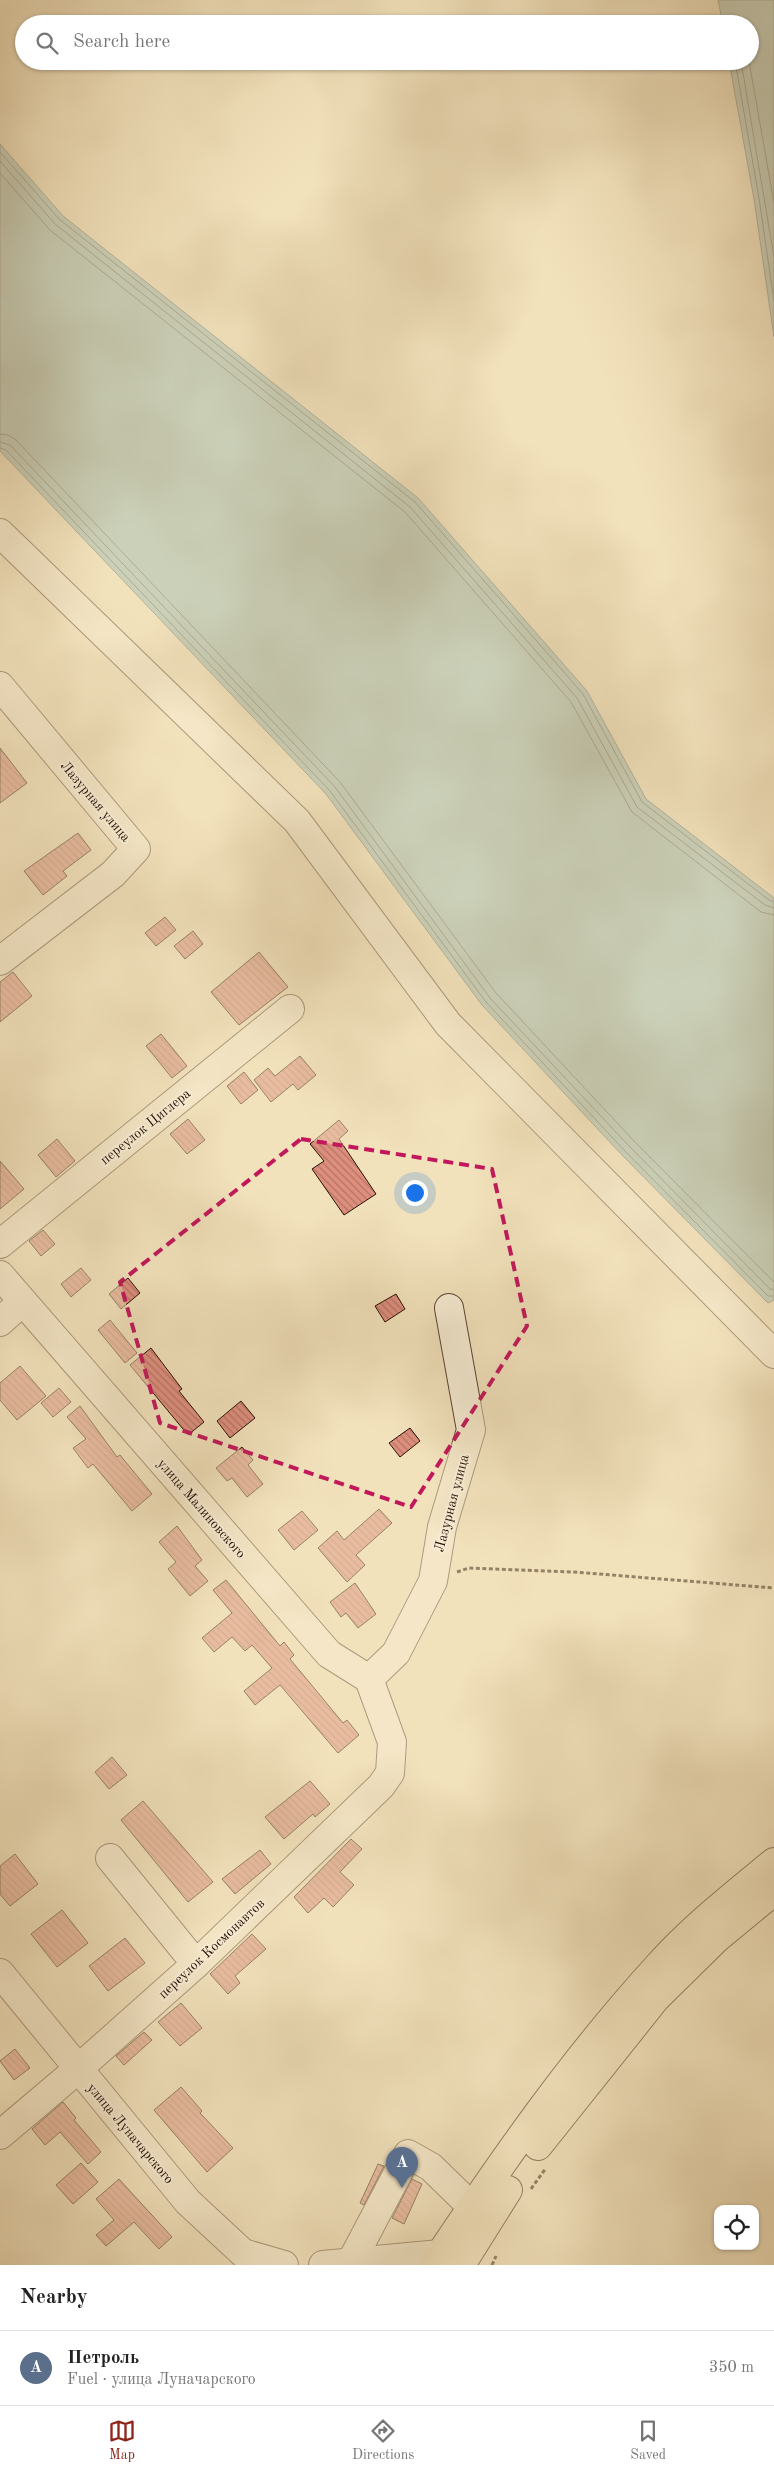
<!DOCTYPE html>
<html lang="en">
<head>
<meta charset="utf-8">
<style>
  :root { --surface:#fff; --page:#f2f2f2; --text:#222; --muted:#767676; --line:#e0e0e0; --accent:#8f2418 }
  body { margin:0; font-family:"Old Standard TT",serif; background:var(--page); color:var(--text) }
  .controls { position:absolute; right:15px; bottom:15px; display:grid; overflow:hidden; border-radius:10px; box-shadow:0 1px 4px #0004 }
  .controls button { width:45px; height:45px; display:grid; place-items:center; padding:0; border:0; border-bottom:1px solid var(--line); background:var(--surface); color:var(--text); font:25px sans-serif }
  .you { position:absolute; left:414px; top:1192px; width:18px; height:18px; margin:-12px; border:4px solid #fff; border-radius:50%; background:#1a73e8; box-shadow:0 0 0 8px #1a73e833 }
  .badge { display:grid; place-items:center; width:32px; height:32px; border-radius:50%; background:var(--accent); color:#fff; font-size:16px; font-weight:700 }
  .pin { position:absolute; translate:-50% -41px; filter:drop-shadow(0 1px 2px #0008) }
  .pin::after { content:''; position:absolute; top:26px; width:18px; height:15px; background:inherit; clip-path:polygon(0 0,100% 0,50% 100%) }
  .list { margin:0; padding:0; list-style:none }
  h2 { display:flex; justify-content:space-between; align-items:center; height:65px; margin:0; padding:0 20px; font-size:21px }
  h2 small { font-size:16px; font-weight:400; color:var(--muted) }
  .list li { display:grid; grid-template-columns:32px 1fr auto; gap:15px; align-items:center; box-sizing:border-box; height:75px; padding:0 20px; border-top:1px solid var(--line) }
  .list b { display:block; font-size:19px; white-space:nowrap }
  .list p { margin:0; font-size:16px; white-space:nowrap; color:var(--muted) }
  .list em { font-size:16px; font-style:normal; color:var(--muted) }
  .icon { flex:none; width:28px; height:28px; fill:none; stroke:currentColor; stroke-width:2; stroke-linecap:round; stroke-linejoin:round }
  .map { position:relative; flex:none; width:774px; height:2265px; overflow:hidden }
  .search { position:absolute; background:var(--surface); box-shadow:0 1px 4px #0004; left:15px; right:15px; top:15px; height:55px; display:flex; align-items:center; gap:12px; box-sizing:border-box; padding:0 18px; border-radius:28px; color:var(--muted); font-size:19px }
  .sheet { height:140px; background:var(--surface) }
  nav { display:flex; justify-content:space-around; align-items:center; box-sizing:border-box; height:70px; border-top:1px solid var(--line); background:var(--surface); font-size:14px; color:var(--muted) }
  nav a { display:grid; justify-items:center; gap:2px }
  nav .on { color:var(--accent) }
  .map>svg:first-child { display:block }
  .water { fill:#9cbdb5; stroke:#6d776e }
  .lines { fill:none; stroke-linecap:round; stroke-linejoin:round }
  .shore { stroke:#62665c; stroke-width:1 }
  .building { fill:url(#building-back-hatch); stroke:#270f04 }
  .minor-casing { stroke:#5a4432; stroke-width:30 }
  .major-casing { stroke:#270f04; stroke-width:30 }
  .path { stroke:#270f04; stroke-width:3; stroke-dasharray:4 2.5; stroke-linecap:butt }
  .minor { stroke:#f7ecd3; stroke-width:28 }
  .major { stroke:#f2e2bc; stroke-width:28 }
  .marked { fill:none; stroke:#c2185b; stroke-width:4; stroke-dasharray:10 6; stroke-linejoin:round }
  .labels { text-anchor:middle; stroke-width:4.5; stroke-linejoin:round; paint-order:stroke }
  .street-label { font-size:14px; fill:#270f04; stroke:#f7ecd3 }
</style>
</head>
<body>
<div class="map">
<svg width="774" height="2265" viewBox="0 0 774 2265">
  <defs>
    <pattern id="building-back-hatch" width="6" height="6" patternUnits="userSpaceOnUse" patternTransform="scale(1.25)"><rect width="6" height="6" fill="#de8f7e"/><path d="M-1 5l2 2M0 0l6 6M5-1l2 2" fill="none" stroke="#b47365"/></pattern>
  </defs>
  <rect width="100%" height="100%" fill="#f2e2bc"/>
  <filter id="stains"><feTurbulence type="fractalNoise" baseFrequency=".004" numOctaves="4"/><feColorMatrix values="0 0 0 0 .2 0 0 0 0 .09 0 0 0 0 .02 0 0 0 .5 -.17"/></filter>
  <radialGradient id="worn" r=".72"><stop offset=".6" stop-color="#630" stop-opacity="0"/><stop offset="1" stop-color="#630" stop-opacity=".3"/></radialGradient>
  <g class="water">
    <path d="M718,0H774V337L754,199L729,61H750V24H723Z"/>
    <path d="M0,144L63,216L418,498L587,691L646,799L774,898V1300L768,1303L621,1154L482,1005L326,794L0,451Z"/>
  </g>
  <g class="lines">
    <g class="shore">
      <path d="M735,61L759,198L774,301"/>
      <path d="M741,61L774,257"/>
      <path d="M749,61L774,203"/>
      <path d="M0,152L59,219L415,502L583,694L642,802L769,900L774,902"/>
      <path d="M0,161L55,224L410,507L577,698L637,807L765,905L774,908"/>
      <path d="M0,173L50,230L405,512L571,702L632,812L761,912L774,915"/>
      <path d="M0,434L8,435L16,440L340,782L496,993L634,1141L774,1282"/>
      <path d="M0,442L10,445L335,787L490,998L629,1146L770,1289L774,1290"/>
      <path d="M0,448L6,450L330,791L486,1002L624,1150L768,1296H774"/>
    </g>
  </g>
  <g class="building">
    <path d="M0,748L27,783L0,803Z"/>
    <path d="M78,833L91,850L63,871L67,876L43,895L24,871Z"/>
    <path d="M165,917L176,930L156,946L145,933Z"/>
    <path d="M193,931L203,944L185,959L174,946Z"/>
    <path d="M259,952L288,987L239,1025L211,992Z"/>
    <path d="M13,972L32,996L0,1022V982Z"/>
    <path d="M161,1034L187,1066L172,1078L146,1046Z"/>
    <path d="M300,1056L316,1075L298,1090L293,1084L271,1102L254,1080L268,1068L275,1076Z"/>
    <path d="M244,1072L258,1090L241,1104L227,1086Z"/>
    <path d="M188,1119L205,1140L187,1154L170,1134Z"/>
    <path d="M339,1120L348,1131L339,1139L376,1194L344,1215L312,1169L324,1161L310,1144Z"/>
    <path d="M57,1139L75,1161L56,1177L38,1155Z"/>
    <path d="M0,1161L24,1189L0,1209Z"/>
    <path d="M43,1230L55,1244L41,1256L29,1241Z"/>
    <path d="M81,1268L91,1280L71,1297L61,1284Z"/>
    <path d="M128,1278L140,1293L121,1309L109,1294Z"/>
    <path d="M396,1294L405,1309L385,1322L375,1306Z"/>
    <path d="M110,1320L137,1353L125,1363L98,1330Z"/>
    <path d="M151,1348L182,1389L179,1391L204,1422L188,1435L130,1365Z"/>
    <path d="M20,1366L46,1396L17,1420L0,1400V1383Z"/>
    <path d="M59,1388L71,1402L53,1417L41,1403Z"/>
    <path d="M241,1401L255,1418L230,1438L217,1421Z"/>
    <path d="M80,1406L117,1457L120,1455L152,1494L132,1511L93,1464L88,1468L73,1448L86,1439L67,1417Z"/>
    <path d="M410,1428L420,1441L400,1457L389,1443Z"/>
    <path d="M242,1447L253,1460L248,1465L263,1484L247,1497L232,1478L227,1481L216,1468Z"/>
    <path d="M379,1509L392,1523L356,1555L365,1565L347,1582L318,1548L337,1531L344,1540Z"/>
    <path d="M302,1511L318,1530L294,1550L278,1530Z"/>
    <path d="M177,1526L202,1560L195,1566L208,1581L190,1596L168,1569L176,1562L159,1542Z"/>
    <path d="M226,1580L280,1646L284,1642L294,1655L290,1659L343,1723L347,1720L359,1735L338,1753L280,1685L255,1705L244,1691L272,1668L252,1645L245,1651L232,1637L214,1652L202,1638L232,1613L213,1590Z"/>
    <path d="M355,1583L376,1614L358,1628L346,1613L341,1617L330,1602Z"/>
    <path d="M112,1757L127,1775L109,1789L95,1772Z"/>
    <path d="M310,1781L330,1804L315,1817L313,1814L284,1839L265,1817Z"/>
    <path d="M143,1801L213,1882L188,1902L121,1820Z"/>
    <path d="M351,1839L362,1849L340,1872L354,1885L333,1907L324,1898L308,1913L294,1897Z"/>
    <path d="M260,1850L271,1864L235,1894L222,1879Z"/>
    <path d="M15,1854L38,1884L10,1906L0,1894V1866Z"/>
    <path d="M62,1910L88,1943L57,1967L31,1934Z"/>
    <path d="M252,1934L266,1949L235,1976L240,1983L228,1994L210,1974Z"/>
    <path d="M125,1938L145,1963L108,1991L89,1966Z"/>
    <path d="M181,2003L202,2028L180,2046L158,2022Z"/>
    <path d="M144,2032L152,2040L124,2065L116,2056Z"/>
    <path d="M15,2049L30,2068L14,2080L0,2061Z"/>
    <path d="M181,2087L202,2111L200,2113L233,2148L207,2172L154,2110Z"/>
    <path d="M63,2102L76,2118L74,2120L101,2152L88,2164L60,2132L45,2145L32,2129Z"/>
    <path d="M81,2163L98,2182L73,2204L56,2185Z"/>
    <path d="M378,2164L384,2166L364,2205L360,2203Z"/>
    <path d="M119,2179L172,2237L159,2249L134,2222L106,2246L96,2235L114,2220L96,2199Z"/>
    <path d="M412,2179L422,2184L404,2224L392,2218Z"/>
  </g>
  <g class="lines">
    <defs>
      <g id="minor">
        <path d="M0,533L297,821L448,1024L774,1354"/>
        <path d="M0,686L136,849L113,874L0,961"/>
        <path d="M0,1244L290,1009"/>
        <path d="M0,1275L329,1654L369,1679L392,1742L390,1773L381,1786L196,1964L78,2069L0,2135"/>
        <path d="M0,1322L22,1302"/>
        <path d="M369,1679L396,1653L433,1581L442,1527L471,1430L449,1308"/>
        <path d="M110,1858L196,1964"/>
        <path d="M0,1973L188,2202L243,2253L284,2265"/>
        <path d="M350,2264L408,2154L431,2167L473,2208"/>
        <path d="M323,2265L440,2254"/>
      </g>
      <g id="major">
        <path d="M538,2146L656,1998L716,1939L774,1891"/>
        <path d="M433,2265C502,2161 574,2058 658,1966C693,1927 734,1895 774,1862"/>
        <path d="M461,2265L508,2190"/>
      </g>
    </defs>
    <use href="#minor" class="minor-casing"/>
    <use href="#major" class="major-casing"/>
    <g class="path">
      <path d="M457,1572L469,1568L574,1572L774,1588"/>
      <path d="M531,2189L546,2168"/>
      <path d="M492,2265L496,2256"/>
    </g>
    <use href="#minor" class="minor"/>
    <use href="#major" class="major"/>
  </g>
  <path d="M0 0H774V2265H0ZM301,1139L492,1169L527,1326L411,1507L160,1423L120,1282Z" fill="#f2e2bc" fill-opacity=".55" fill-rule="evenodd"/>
  <path class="marked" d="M301,1139L492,1169L527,1326L411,1507L160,1423L120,1282Z"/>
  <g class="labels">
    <g class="street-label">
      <text transform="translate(96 801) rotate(50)" y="5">Лазурная улица</text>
      <text transform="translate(145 1126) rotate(-39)" y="5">переулок Циглера</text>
      <text transform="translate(451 1503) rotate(-75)" y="5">Лазурная улица</text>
      <text transform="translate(202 1508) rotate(49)" y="5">улица Малиновского</text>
      <text transform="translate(211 1948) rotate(-43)" y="5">переулок Космонавтов</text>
      <text transform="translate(131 2133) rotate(50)" y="5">улица Луначарского</text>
    </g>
  </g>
  <rect width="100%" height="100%" filter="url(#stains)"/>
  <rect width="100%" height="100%" fill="url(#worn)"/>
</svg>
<div class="controls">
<button><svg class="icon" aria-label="locate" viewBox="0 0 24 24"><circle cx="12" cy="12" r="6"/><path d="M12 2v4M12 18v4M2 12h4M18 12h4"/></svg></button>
</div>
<div class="you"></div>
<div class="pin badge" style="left:402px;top:2188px;background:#5c6f8a">A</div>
<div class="search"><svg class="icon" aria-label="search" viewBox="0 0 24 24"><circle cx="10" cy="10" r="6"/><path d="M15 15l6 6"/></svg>Search here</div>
</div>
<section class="sheet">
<h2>Nearby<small></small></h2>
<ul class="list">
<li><span class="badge" style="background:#5c6f8a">A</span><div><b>Петроль</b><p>Fuel · улица Луначарского</p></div><em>350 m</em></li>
</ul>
</section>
<nav>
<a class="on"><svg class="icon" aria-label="map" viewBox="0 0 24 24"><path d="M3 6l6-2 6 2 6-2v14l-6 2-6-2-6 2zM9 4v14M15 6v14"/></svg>Map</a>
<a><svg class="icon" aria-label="directions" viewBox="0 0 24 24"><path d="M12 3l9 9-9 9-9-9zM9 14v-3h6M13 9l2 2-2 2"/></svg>Directions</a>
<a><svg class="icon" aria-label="saved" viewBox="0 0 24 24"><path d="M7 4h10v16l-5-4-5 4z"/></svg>Saved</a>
</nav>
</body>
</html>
